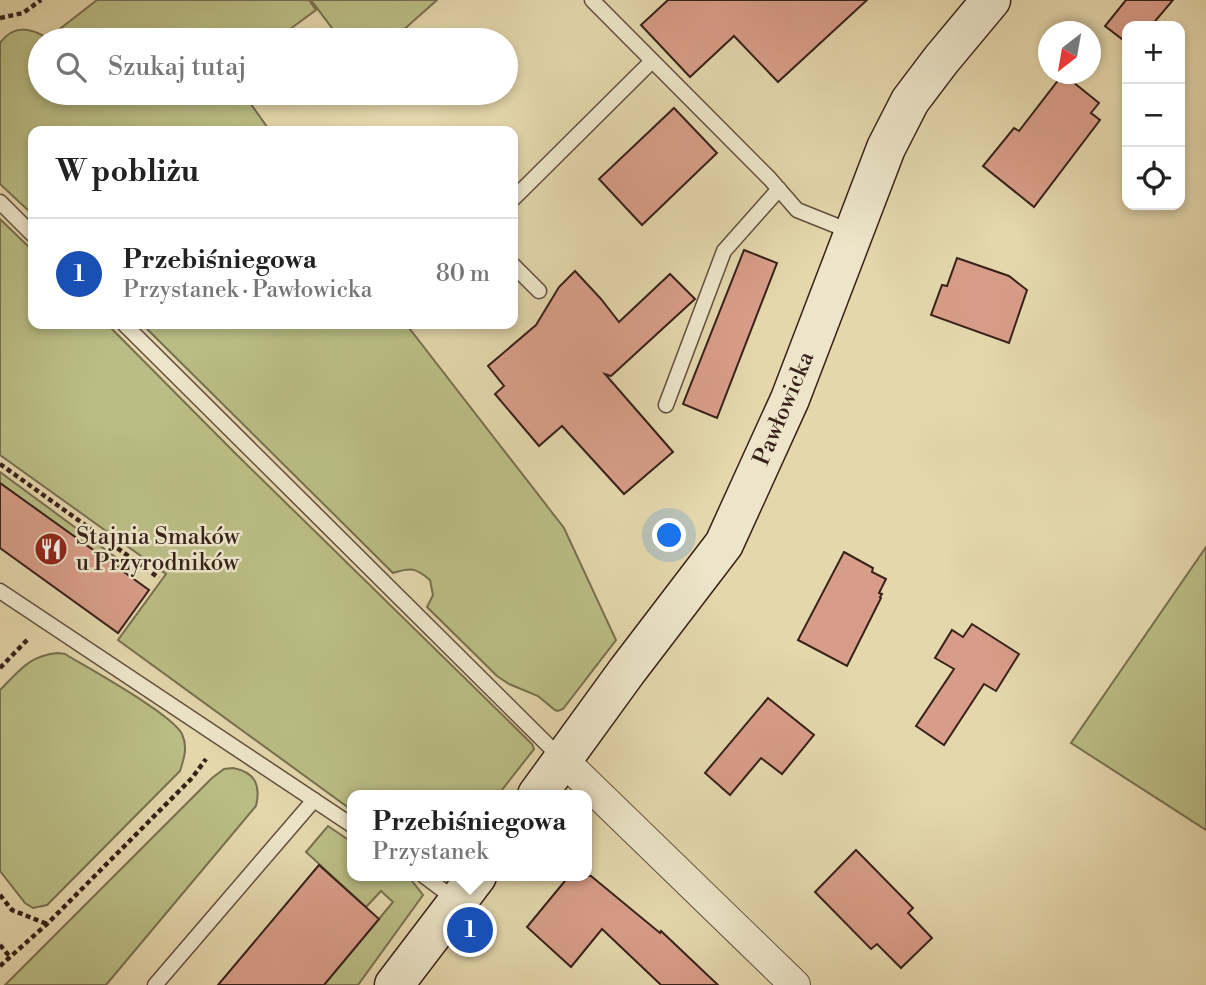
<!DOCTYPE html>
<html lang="pl">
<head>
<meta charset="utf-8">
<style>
  :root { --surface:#fff; --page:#f6f6f6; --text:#222; --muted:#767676; --line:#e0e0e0; --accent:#8f2418 }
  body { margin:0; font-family:"Libre Bodoni",serif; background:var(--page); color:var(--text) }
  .controls { position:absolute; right:21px; top:21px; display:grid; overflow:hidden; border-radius:14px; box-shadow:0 4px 10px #0003 }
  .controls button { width:63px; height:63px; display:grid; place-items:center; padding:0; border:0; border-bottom:2px solid var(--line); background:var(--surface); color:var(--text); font:35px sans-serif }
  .compass { position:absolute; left:1038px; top:21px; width:63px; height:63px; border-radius:50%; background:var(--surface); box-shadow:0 4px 10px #0003; rotate:211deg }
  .you { position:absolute; left:670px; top:536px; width:24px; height:24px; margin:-18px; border:5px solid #fff; border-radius:50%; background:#1a73e8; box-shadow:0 0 0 10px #1a73e833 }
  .badge { display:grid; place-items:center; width:46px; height:46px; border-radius:50%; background:var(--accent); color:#fff; font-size:23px; font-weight:700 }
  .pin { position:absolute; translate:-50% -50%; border:4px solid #fff; box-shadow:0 2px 7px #0006 }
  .popup { position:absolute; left:347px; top:790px; width:245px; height:91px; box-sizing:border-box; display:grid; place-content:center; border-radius:14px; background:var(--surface); filter:drop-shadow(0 2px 5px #0005); font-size:23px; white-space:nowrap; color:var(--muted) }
  .popup b { font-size:26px; color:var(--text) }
  .popup::after { content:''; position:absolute; left:50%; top:100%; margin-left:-14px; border:14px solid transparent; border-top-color:var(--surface) }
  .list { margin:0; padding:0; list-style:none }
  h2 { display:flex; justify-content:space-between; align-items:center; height:91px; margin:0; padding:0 28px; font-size:30px }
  h2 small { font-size:23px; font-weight:400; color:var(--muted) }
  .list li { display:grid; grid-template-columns:46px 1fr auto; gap:21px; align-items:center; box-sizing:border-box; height:112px; padding:0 28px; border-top:2px solid var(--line) }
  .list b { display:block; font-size:26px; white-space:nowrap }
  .list p { margin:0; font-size:23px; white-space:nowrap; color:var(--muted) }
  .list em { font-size:23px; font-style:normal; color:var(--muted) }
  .icon { flex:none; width:38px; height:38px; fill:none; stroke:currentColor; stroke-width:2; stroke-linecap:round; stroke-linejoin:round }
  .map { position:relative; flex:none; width:1206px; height:985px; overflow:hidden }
  .search { position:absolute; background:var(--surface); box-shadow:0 4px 10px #0003; left:28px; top:28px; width:490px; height:77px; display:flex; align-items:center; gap:18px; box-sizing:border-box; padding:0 24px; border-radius:38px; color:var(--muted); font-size:26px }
  .panel { position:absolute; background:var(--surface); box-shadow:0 4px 10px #0003; left:28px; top:126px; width:490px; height:203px; border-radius:14px }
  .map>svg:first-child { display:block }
  .green { fill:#babd85; stroke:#786f4f; stroke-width:2 }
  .building { fill:#d89d88; stroke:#372119; stroke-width:2 }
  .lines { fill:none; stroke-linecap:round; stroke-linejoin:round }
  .lane-casing { stroke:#624e3e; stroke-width:17 }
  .street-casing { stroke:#624e3e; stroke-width:32 }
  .secondary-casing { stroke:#372119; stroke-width:41 }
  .path { stroke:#372119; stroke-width:4.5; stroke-dasharray:5 3.5; stroke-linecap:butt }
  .lane { stroke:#ede5c9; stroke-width:14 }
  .street { stroke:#ede5c9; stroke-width:30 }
  .secondary { stroke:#ede5c9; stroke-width:38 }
  .labels { text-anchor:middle; stroke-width:5; stroke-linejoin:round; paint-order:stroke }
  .street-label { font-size:23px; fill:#372119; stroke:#ede5c9 }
  .poi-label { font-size:23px; fill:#372119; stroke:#ede5c9; text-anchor:start }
</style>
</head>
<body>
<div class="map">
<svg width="1206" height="985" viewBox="0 0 1206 985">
  <rect width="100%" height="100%" fill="#e4d7ac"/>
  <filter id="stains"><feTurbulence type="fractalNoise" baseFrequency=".00286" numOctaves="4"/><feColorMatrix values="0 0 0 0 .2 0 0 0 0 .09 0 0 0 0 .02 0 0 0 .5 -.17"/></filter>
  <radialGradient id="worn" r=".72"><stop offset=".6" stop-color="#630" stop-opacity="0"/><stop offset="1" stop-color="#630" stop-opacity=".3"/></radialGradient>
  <g class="green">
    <path d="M97,0H309L316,10L275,40H40V93H243L270,131H33V215L0,184V43C14,24 29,28 48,38Z"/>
    <path d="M311,0H437L392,40H341Z"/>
    <path d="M0,219L33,251V324H107L236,454L532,744L534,749L498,795H353V811L118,640L166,574L0,455Z"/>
    <path d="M142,324H406L564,528L616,640L563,709L558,711L555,710L538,696L509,684L497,676L427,607L433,595L430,580C416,568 411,567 393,573Z"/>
    <path d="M0,472L122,562L118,568L0,483Z"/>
    <path d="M1206,547V830L1071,743Z"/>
    <path d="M58,653L65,654C88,668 172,714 182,734C188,747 184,759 180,771L47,905L33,908L25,903L0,871V690C19,671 30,655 58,653Z"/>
    <path d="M233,768C255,772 261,785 256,806L106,985H5L212,778L224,769Z"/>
    <path d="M328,826L353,843V876H404L412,881L423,895L358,985H324L393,902L381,891L366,907L306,852Z"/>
  </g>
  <g class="building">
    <path d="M668,0H867L778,82L734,36L690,77L641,25Z"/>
    <path d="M1126,0H1173L1151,26H1127V43L1105,26Z"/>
    <path d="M1063,74L1099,103L1091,113L1100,120L1034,207L983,166L1014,128L1019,131Z"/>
    <path d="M674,108L717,153L642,225L599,179Z"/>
    <path d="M744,250L777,263L717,418L683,404Z"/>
    <path d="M957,258L1009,276L1027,290L1009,343L931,315L942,285L947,286Z"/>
    <path d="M575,271L601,299L619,322L670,274L695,299L611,376L605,374L673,452L624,494L562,426L539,446L495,394L504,386L488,366L536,325L559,287Z"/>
    <path d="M0,483L149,590L118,633L0,548Z"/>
    <path d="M844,552L873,568L872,572L886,579L879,593L882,594L880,597L881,598L847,666L798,640Z"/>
    <path d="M972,624L1019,654L996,691L984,684L944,745L916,726L954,669L935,658L952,630L963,637Z"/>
    <path d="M768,698L814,735L782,774L761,758L730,795L705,773Z"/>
    <path d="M856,850L913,908L908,913L932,938L901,968L877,944L871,949L815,892Z"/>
    <path d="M319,865L379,919L324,985H218Z"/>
    <path d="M569,876H591L660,933L661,931L718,985H661L602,929L571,967L527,927Z"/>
  </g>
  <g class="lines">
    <defs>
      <g id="lane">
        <path d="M592,0L770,179L797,210L852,232"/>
        <path d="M513,199L652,61"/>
        <path d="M0,202L33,235"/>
        <path d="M513,265L539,291"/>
        <path d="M124,324L562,759"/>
        <path d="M666,405L724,251L779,189"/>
        <path d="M0,591L353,826"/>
        <path d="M424,876L456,900"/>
        <path d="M155,985L314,800"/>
      </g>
      <path id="street" d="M563,760L795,985"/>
      <g id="secondary">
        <path d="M537,795L627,671L724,544L790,399L886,148L910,101L941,60L991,0"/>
        <path d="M394,985L477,876"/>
      </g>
    </defs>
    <use href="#lane" class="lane-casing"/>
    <use href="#street" class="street-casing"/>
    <use href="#secondary" class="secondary-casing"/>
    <g class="path">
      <path d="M0,18L23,13L41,0"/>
      <path d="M0,464L159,578"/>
      <path d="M0,668L28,639"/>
      <path d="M0,895L12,910L47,924"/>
      <path d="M0,945L10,957"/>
      <path d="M0,966L47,924L192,778L206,759"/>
    </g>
    <use href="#lane" class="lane"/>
    <use href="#street" class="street"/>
    <use href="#secondary" class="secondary"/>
  </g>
  <defs>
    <symbol id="restaurant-disc" viewBox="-11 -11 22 22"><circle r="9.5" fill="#8f2418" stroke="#ede5c9"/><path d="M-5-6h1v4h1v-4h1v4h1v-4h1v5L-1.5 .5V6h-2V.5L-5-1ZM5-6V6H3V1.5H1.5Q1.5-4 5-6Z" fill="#fff"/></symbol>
  </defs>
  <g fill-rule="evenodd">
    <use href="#restaurant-disc" x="32" y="530" width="38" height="38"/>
  </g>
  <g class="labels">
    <g class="street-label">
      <text transform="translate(783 408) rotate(-67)" y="8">Pawłowicka</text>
    </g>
    <g class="poi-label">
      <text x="76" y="544">Stajnia Smaków<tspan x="76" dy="26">u Przyrodników</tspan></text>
    </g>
  </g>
  <rect width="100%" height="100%" filter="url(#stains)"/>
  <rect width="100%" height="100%" fill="url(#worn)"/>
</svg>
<div class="controls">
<button>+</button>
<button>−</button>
<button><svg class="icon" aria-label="locate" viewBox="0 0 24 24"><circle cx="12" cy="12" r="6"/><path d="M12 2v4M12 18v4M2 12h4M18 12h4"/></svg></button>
</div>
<svg class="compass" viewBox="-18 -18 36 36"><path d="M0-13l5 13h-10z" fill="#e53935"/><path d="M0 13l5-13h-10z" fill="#767676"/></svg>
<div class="you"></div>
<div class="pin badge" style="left:470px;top:930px;background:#1a4fb4">1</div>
<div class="popup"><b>Przebiśniegowa</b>Przystanek</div>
<div class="search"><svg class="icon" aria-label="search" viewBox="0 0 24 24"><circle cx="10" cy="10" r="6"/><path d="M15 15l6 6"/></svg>Szukaj tutaj</div>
<section class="panel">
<h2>W pobliżu<small></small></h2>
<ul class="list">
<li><span class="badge" style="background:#1a4fb4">1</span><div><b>Przebiśniegowa</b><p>Przystanek · Pawłowicka</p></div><em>80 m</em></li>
</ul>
</section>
</div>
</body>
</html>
